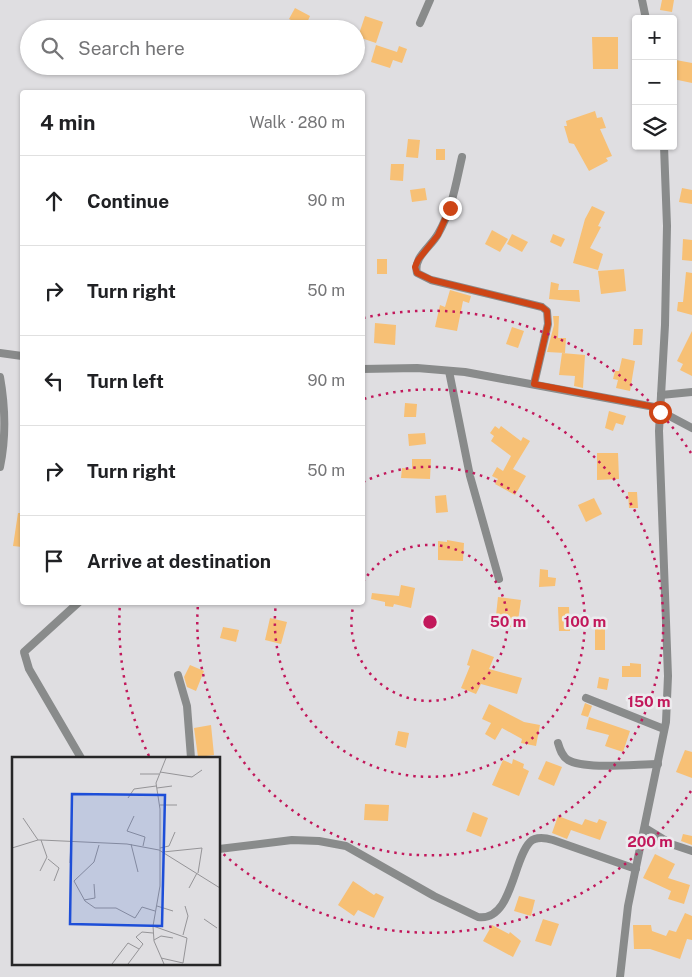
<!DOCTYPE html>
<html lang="en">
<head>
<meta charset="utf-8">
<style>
  :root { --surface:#fff; --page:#f2f2f2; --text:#202124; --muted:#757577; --line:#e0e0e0 }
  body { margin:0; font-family:"Public Sans",sans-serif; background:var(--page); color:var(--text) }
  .controls { position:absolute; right:15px; top:15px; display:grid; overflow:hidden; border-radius:5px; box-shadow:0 1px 4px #0004 }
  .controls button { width:45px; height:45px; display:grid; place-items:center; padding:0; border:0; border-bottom:1px solid var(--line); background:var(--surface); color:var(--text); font:25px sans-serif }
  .stop { position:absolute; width:15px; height:15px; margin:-11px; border:4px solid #cd4516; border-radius:50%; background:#fff }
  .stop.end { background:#cd4516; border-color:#fff; box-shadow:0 1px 5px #0008 }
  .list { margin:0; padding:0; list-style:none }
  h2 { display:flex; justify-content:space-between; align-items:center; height:65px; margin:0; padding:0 20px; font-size:21px }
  h2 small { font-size:16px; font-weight:400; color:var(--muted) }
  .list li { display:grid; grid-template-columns:32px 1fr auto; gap:15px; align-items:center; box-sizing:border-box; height:90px; padding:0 20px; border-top:1px solid var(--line) }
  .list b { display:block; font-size:19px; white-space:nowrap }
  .list em { font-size:16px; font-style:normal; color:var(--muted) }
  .icon { flex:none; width:28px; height:28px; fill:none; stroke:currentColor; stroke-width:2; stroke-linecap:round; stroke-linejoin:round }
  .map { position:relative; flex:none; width:692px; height:977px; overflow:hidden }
  .search { position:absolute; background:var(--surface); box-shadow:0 1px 4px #0004; left:20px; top:20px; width:345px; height:55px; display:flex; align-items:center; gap:12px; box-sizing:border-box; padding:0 18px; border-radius:28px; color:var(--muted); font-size:19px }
  .panel { position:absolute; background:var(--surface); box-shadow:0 1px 4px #0004; left:20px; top:90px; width:345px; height:515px; border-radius:5px }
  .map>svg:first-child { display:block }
  .building { fill:#f7c075 }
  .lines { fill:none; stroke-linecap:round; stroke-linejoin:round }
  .minor { stroke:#898b8b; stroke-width:8 }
  .route { stroke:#cd4516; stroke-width:6 }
  .ring { fill:none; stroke:#c2185b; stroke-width:2.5; stroke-dasharray:2.5 5 }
  .inset-road { fill:none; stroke:#959497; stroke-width:1 }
  .view { fill:#1d4ed8; fill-opacity:0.15; stroke:#1d4ed8; stroke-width:2.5 }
  .inset-edge { fill:none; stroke:#262627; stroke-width:2.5 }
  .centre { fill:#c2185b; stroke:#ecebee; stroke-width:2.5 }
  .ring-label { font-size:15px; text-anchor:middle; font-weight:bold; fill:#c2185b; stroke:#ecebee; stroke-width:5; stroke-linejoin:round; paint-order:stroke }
</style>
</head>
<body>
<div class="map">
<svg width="692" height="977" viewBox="0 0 692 977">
  <rect width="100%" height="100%" fill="#dfdee1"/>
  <g class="building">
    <path d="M662,0H674L672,12L660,10Z"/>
    <path d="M295,8L310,16L305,27L289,19Z"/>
    <path d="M365,16L383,22L376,43L358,37Z"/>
    <path d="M592,37H618V69H593Z"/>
    <path d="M376,45L397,52L399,46L407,49L402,63L393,60L390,68L371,62Z"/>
    <path d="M676,60L692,63V83L673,79Z"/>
    <path d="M595,111L597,118L602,117L606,128L600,129L612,156L606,158L608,161L589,171L574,144L569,143L564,126H567L566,121Z"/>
    <path d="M408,139L420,140L418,158L406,157Z"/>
    <rect x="436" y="149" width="9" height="11"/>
    <path d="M391,164H404L403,181L390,180Z"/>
    <path d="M425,188L427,200L412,202L410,190Z"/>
    <path d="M682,188L692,190V204L679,202Z"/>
    <path d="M592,206L605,212L598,226L601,227L590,248L603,254L598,270L573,263L585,219Z"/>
    <path d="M492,230L508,239L500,252L485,244Z"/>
    <path d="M512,234L528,242L522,252L507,244Z"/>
    <path d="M553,234L565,239L561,247L550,242Z"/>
    <path d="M683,239L692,240V261L682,260Z"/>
    <rect x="377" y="259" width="10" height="15"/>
    <path d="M624,269L626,291L601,294L598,271Z"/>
    <path d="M686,272L692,273V315L677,311L678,302H683Z"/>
    <path d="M551,282L559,284L558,290H579L580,302L549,299Z"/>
    <path d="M450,290L471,296L469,303L463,301L457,331L435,327L440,305L445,307Z"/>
    <path d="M553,316H559L558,338H566L565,353L547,352L554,325Z"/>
    <path d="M375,323L396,325L395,345L374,343Z"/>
    <path d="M512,327L524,331L518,348L506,344Z"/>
    <path d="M634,329H643L642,345H633Z"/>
    <path d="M692,331V376L680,370L683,364L677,361Z"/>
    <path d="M562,353L585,355L583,388L574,386L575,376L559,375Z"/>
    <path d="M622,358L635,361L630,391L616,388L618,380L613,379L615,371H619Z"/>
    <path d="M405,403L417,404L416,417H404Z"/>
    <path d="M609,411L626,416L623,425L616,423L613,431L605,428Z"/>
    <path d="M495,426L499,429L501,426L521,441L523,437L530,441L513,469L526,476L515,495L495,484L498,479L492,476L497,467L503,471L511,456L491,441L494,436L490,433Z"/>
    <path d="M425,433L426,444L409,446L408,434Z"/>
    <path d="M597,453H618L619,479L597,480Z"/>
    <path d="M412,459H431L430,479L401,478L402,468L412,469Z"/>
    <path d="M628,492H637L638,508H629Z"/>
    <path d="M446,495L448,512L436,513L435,496Z"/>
    <path d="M594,498L602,514L586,522L578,505Z"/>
    <path d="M18,513H22V547L13,546Z"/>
    <path d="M447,540L464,543L463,561L438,560V541L447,542Z"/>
    <path d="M540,569L548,570V577L556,578L555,586L539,587Z"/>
    <path d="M401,585L415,588L411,608L394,604L393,607L385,606V602L371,599L372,593L399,596Z"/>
    <path d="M498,597L521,600L517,628L495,625Z"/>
    <path d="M558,607H569L570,631H559Z"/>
    <path d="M270,618L287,622L281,644L265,640Z"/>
    <rect x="595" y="620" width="10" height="30"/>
    <path d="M223,627L239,630L236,642L220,638Z"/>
    <path d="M472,649L494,657L489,669L522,678L517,694L481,684L476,694L461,688L470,666L467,665Z"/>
    <path d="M630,663L641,664V677H622V666H630Z"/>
    <path d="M190,665L204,671L196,691L187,687L184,677Z"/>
    <path d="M599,677L609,679L607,690L597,688Z"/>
    <path d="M585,703L592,706L588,717L581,715Z"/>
    <path d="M489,704L524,722L540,725L536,746L521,743L522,739L502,728L495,740L485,734L491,723L482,719Z"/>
    <path d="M589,717L630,731L623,752L605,746L609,735L586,729Z"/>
    <path d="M211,725L214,755L198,757L194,728Z"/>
    <path d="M398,731L409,733L406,748L395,745Z"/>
    <path d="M685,750L692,752V778L676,772Z"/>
    <path d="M513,759L524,764L523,768L529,771L519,796L492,785L503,760L512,764Z"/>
    <path d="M546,761L562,767L554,786L538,779Z"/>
    <path d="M365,804L389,805L388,821L364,820Z"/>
    <path d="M473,812L488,818L481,837L466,831Z"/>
    <path d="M558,816L582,825L585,819L597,823L599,819L607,822L600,840L571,830L567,839L552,833Z"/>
    <path d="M683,834L692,836V845L681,841Z"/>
    <path d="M655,854L675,864L668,878L690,885L684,904L668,899L671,891L643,878Z"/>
    <path d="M353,881L374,895L376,893L384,897L374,918L358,910L354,916L338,905Z"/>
    <path d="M519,896L535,900L531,916L514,911Z"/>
    <path d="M685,913L692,916V940L687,939L680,959L650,949H634L633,925H651L652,931L666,936L669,930L676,932Z"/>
    <path d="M543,919L559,924L551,946L535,941Z"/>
    <path d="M492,925L509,934L510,932L521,941L513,957L483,941Z"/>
  </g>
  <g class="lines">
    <g class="minor">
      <path d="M642,0L646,19"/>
      <path d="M420,23L430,0"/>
      <path d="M462,157C456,183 452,210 438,234C431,247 413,257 417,273L431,280L542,307L547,311L548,324L534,384"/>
      <path d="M0,353L22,356"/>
      <path d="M362,369L417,368L465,372L660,408"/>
      <path d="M449,371L470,476L499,579"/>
      <path d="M0,377C5,405 6,438 0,467"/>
      <path d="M661,395L692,392"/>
      <path d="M660,411L692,428"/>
      <path d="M79,602L24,652L29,669L81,758"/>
      <path d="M178,675L187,706L191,758"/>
      <path d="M586,698L664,729"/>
      <path d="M558,743C560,750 562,756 568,760C585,770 637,764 658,764"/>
      <path d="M645,828L671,844L692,851"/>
      <path d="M219,849L292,840L319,841L346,846L434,896L478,917C512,922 513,859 530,842C536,836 546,838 553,840L636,869"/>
      <path d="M620,977L628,906L666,722L668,676L659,431L665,325L667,226L664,146"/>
    </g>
  </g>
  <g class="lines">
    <path class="route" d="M450,208L438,235L418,260L415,267L417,273L432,280L542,307L547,311L548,324L534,384L660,408V412"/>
  </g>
  <g class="ring">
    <path d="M363 582A78 78 0 1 1 354 603"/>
    <path d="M363 482A155 155 0 1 1 276 603"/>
    <path d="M364 399A233 233 0 1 1 198 604"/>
    <path d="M691 791A311 311 0 0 1 220 851M149 756A311 311 0 0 1 120 603M363 318A311 311 0 0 1 691 453"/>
  </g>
  <g transform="translate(12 757)">
    <rect width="208" height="208" fill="#dfdee1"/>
    <path class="inset-road" d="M148,15L180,20L190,13M128,17H147M145,31L160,29M116,41L122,32L144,29M148,48H165M122,59L115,74L133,80L131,89M11,61L26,83H29L35,100L28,114M29,83L115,87L147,93M119,87L126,115M87,88L82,105L62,124L73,144L83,151H104L123,161L130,150L143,154M0,91L26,83M148,91L157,89L163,75M147,93L208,131M151,95L190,91L186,116M36,102L47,111L42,124M58,106L59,84M177,131L185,116M72,143L83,141L82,127M145,149L161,154M192,162L205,171M141,169L175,181L171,206L149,201M171,178L176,159L173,149M142,183L149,179L161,181M100,207L116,186L127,192M116,207L131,187L124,180L130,175L141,176M152,207L142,184L141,169L148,129V52L144,26L154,1"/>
    <path class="view" d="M60,37L153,38L150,169L58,167Z"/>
    <rect width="208" height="208" class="inset-edge"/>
  </g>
  <circle cx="430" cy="622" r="8" class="centre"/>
  <g class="ring-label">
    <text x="508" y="627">50 m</text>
    <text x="585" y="627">100 m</text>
    <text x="649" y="707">150 m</text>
    <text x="650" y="847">200 m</text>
  </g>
</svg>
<div class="controls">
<button>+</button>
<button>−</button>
<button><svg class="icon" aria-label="layers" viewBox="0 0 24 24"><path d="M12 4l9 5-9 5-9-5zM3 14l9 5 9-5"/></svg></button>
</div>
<div class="stop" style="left:660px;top:412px"></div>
<div class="stop end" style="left:450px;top:208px"></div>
<div class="search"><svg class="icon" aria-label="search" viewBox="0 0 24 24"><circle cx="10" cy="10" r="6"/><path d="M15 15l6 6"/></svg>Search here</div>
<section class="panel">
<h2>4 min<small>Walk · 280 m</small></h2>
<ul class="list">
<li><svg class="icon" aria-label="ahead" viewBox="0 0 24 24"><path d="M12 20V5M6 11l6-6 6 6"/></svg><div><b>Continue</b></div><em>90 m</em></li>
<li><svg class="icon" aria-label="right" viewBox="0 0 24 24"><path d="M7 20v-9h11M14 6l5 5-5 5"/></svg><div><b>Turn right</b></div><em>50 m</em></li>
<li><svg class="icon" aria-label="left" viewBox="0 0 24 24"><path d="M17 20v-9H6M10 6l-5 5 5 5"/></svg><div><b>Turn left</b></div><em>90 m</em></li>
<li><svg class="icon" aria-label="right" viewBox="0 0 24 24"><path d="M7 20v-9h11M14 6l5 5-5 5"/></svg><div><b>Turn right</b></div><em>50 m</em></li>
<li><svg class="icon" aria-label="arrive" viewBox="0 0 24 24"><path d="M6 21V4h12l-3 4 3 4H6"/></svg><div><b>Arrive at destination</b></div></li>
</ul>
</section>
</div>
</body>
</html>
